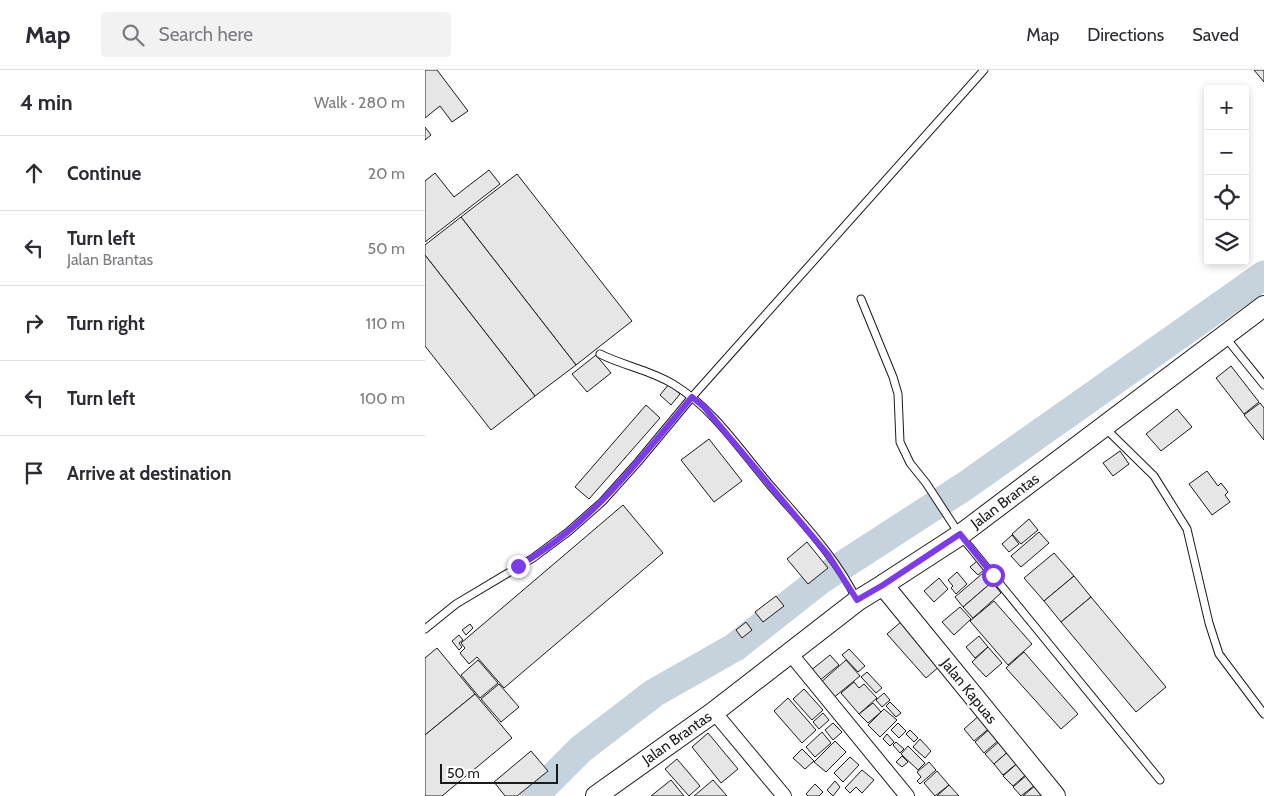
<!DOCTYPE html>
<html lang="en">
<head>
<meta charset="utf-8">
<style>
  :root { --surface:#fff; --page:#f2f2f3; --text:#2b2b33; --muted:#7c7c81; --line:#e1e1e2 }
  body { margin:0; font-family:Cabin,sans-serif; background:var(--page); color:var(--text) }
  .controls { position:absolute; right:15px; top:15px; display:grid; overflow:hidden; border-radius:5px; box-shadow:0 2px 8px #0003 }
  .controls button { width:45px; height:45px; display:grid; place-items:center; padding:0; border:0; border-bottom:1px solid var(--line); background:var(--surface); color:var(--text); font:25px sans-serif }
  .scale { position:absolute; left:15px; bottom:12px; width:118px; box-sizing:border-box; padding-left:5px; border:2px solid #1a1a1a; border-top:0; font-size:14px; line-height:18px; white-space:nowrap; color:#1a1a1a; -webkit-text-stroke:4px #fff; paint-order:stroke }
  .stop { position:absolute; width:15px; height:15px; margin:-11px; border:4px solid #7c3aed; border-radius:50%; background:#fff }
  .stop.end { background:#7c3aed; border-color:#fff; box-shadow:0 1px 5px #0008 }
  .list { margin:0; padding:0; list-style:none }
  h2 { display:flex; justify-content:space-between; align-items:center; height:65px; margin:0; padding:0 20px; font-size:21px }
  h2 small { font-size:16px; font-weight:400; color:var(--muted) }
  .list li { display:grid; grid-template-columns:32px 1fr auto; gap:15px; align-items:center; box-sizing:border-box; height:75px; padding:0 20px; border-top:1px solid var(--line) }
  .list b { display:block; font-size:19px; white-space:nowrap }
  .list p { margin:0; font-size:16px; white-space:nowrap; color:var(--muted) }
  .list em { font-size:16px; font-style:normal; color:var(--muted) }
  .icon { flex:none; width:28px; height:28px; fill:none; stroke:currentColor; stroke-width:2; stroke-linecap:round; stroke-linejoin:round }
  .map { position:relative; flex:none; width:839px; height:726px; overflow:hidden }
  header { display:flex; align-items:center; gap:30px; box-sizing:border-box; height:70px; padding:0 25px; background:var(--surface); border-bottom:1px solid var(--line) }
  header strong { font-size:24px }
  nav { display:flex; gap:28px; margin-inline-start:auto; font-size:18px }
  .search { width:350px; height:45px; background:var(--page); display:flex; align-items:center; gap:12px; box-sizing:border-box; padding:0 18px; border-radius:5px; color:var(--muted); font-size:19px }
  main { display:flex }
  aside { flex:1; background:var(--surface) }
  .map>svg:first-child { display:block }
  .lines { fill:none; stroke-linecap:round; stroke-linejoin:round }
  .river { stroke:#c6d2dc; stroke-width:29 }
  .building { fill:#e6e6e6; stroke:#1a1a1a }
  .lane-casing { stroke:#1a1a1a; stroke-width:9 }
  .street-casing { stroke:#1a1a1a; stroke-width:16 }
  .secondary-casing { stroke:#1a1a1a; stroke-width:22 }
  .lane { stroke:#fff; stroke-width:7 }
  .street { stroke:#fff; stroke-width:14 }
  .secondary { stroke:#fff; stroke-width:20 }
  .route { stroke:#7c3aed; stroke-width:6 }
  .labels { text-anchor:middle; stroke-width:4; stroke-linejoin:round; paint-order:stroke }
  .street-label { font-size:15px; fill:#1a1a1a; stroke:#fff }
</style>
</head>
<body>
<header>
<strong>Map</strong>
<div class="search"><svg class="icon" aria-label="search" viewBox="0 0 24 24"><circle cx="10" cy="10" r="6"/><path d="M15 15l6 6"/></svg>Search here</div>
<nav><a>Map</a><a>Directions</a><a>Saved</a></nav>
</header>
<main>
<aside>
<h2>4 min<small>Walk · 280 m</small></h2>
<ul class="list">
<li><svg class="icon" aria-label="ahead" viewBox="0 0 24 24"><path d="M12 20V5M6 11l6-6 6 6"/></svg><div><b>Continue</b></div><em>20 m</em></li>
<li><svg class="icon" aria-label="left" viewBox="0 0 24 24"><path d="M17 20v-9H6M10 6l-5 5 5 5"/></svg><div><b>Turn left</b><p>Jalan Brantas</p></div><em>50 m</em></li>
<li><svg class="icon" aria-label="right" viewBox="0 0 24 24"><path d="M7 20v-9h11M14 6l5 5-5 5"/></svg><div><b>Turn right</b></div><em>110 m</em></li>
<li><svg class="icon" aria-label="left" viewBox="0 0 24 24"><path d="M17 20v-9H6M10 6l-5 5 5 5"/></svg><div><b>Turn left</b></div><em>100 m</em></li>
<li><svg class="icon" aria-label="arrive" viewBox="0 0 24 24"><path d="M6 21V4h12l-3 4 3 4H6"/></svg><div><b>Arrive at destination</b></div></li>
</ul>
</aside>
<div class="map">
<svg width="839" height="726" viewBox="0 0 839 726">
  <rect width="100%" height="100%" fill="#fff"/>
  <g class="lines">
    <path class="river" d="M109,726L156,679L229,623L310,577L395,510L540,416L839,205"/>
  </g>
  <g class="building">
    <path d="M0,0H12L43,41L27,52L15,36L0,48Z"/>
    <path d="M829,0H839V12Z"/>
    <path d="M0,57L6,65L0,70Z"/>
    <path d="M64,100L75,114L0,172V111L10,103L29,127Z"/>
    <path d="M92,104L207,251L151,295L36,147Z"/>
    <path d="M36,147L151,295L110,326L0,185V175Z"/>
    <path d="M0,185L110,326L66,360L0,276Z"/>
    <path d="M171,285L186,303L162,322L147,304Z"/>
    <path d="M806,296L834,332L819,344L791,308Z"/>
    <path d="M244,314L255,324L246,335L235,325Z"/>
    <path d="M835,333L839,338V370L819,345Z"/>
    <path d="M221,335L235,348L164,429L150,417Z"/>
    <path d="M752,339L767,357L736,381L721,364Z"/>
    <path d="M284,369L317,411L289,432L256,390Z"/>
    <path d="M695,381L704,394L688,406L678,393Z"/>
    <path d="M782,401L793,416L796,413L803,422L800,425L805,432L787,445L764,414Z"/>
    <path d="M198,435L238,483L79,618L52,587L44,594L35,583L40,578L36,573Z"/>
    <path d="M604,449L613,460L596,474L587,464Z"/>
    <path d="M614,462L624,473L596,497L586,486Z"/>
    <path d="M587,465L594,474L584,482L577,474Z"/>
    <path d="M382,472L403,498L383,514L362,489Z"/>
    <path d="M629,483L649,506L619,531L599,508Z"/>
    <path d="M552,491L560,499L553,505L545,497Z"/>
    <path d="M532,502L542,514L531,524L526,518L528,516L523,510Z"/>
    <path d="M558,503L567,512L538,537L530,527Z"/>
    <path d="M649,506L666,527L636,552L619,531Z"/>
    <path d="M514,508L523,519L509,532L499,521Z"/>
    <path d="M567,512L576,523L548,548L538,537Z"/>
    <path d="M351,526L359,536L338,552L330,542Z"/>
    <path d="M666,527L741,617L711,642L636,552Z"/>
    <path d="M569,531L607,574L583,595L545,551Z"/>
    <path d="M535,537L546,549L529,565L517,552Z"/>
    <path d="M477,551L515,596L501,608L462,564Z"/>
    <path d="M321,552L327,560L317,568L311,560Z"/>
    <path d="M45,554L48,558L41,565L37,560Z"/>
    <path d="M34,565L38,570L34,573L37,577L34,580L27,571Z"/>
    <path d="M554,566L563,577L550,588L541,577Z"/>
    <path d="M563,577L577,593L561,607L547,592Z"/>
    <path d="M12,578L50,624L0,665V588Z"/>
    <path d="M424,579L440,596L433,602L417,585Z"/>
    <path d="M599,582L653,644L636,659L581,598Z"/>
    <path d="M405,585L414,595L394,611L385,601Z"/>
    <path d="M53,590L73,613L55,628L36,605Z"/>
    <path d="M421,590L435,606L407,629L394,614Z"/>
    <path d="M442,602L457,618L451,623L436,607Z"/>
    <path d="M429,612L434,618L439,614L452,628L434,644L416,623Z"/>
    <path d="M74,614L94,637L76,652L56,629Z"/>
    <path d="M379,619L398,640L387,650L368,629Z"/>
    <path d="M459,623L465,630L457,637L451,630Z"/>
    <path d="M50,624L87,668L17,726H0V665Z"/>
    <path d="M363,628L391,660L377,673L349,641Z"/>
    <path d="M465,632L476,643L471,647L461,636Z"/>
    <path d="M448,633L456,642L443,653L434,644Z"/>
    <path d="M459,639L472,650L455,667L443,655Z"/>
    <path d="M398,643L404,650L394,659L388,652Z"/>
    <path d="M556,644L567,656L549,671L539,659Z"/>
    <path d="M408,653L417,662L408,670L400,660Z"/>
    <path d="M473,653L481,661L474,668L466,660Z"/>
    <path d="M567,657L576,668L559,683L550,672Z"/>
    <path d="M485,660L493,668L489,672L481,664Z"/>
    <path d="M397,662L406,673L390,687L381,677Z"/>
    <path d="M283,663L313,699L296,713L267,677Z"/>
    <path d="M462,664L469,672L465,676L458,669Z"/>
    <path d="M495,669L506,681L500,688L488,677Z"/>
    <path d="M577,669L586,679L569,694L560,684Z"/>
    <path d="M410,671L421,682L401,702L389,692Z"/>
    <path d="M471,672L479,679L475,683L468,675Z"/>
    <path d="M483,676L500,693L493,700L476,684Z"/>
    <path d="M377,679L389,691L380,699L368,688Z"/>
    <path d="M586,679L596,690L578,705L569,694Z"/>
    <path d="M106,681L123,701L92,726H80L69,712Z"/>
    <path d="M477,686L483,692L477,697L471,692Z"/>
    <path d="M425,687L434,695L418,712L409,703Z"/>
    <path d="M252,689L275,716L264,726L240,699Z"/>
    <path d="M596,690L605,701L588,716L578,706Z"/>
    <path d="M504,692L511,700L495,714L492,711L496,707L492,702Z"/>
    <path d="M437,700L449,710L437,723L431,717L425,723L420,718Z"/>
    <path d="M512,701L524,715L510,726L499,713Z"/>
    <path d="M602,705L610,715L596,726L588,717Z"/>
    <path d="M246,710L259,726H226Z"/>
    <path d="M288,710L302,726H269Z"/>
    <path d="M410,711L415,717L408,726L402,720Z"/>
    <path d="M390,714L398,722L394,726H383L381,724Z"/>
    <path d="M612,714L620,726H598Z"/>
    <path d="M524,715L534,726H512Z"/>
  </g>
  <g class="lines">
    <defs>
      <g id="lane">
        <path d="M436,229L468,307L473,324L475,372L485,393L501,413L535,465L735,710"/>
        <path d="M801,268L839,315"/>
        <path d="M175,284C199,296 225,300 248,314C288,338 315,380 345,415C376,451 411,487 432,530"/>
        <path d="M679,357L729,406L762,459L784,553L794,584L839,644"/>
        <path d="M0,559L31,534L108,488L143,462L177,432L213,392L267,327L559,0"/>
      </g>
      <g id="street">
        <path d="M364,582L482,726"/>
        <path d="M289,642L359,726"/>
      </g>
      <g id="secondary">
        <path d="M458,515L630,726"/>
        <path d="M171,726L289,642L432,531L458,515L535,465L839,236"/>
      </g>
    </defs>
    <use href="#lane" class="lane-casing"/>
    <use href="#street" class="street-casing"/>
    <use href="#secondary" class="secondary-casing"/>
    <use href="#lane" class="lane"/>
    <use href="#street" class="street"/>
    <use href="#secondary" class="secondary"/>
  </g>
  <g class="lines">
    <path class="route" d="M93,496C165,456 215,389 267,327L279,337L404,486L432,530L458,515L535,464L568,505"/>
  </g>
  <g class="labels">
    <g class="street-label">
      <text transform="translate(580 431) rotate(-37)" y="5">Jalan Brantas</text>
      <text transform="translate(544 621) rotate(51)" y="5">Jalan Kapuas</text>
      <text transform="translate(252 668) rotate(-35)" y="5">Jalan Brantas</text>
    </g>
  </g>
</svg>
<div class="controls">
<button>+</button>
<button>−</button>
<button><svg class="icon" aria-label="locate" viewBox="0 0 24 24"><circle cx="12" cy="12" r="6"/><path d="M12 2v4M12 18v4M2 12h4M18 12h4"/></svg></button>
<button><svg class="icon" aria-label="layers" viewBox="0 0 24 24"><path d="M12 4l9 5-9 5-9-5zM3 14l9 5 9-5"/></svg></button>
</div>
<div class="scale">50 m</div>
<div class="stop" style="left:568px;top:505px"></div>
<div class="stop end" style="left:93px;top:496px"></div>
</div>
</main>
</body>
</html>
